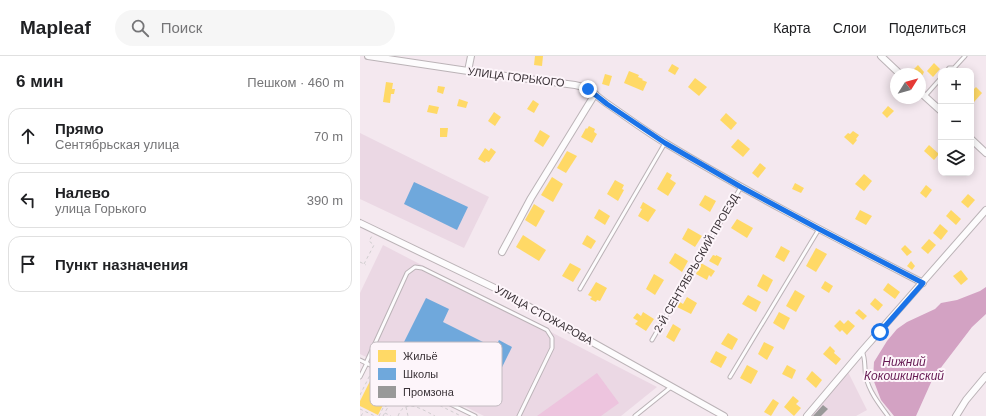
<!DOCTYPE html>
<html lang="ru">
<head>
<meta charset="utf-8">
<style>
  :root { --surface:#fff; --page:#f6f6f6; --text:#202124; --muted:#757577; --line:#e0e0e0 }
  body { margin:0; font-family:Helvetica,sans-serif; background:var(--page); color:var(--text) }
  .controls { position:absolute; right:12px; top:12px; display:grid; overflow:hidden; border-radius:8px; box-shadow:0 2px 10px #0003 }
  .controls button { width:36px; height:36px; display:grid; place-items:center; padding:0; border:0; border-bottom:1px solid var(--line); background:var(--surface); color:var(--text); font:20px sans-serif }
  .compass { position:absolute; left:530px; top:12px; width:36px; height:36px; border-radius:50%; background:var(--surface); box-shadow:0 2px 10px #0003; rotate:53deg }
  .stop { position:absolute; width:12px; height:12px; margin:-9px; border:3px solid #1a73e8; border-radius:50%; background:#fff }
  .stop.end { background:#1a73e8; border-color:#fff; box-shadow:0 1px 4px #0008 }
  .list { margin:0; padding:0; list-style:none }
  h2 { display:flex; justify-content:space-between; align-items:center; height:52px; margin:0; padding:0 16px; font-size:17px }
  h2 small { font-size:13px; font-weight:400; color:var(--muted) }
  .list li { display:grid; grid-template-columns:26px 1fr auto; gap:12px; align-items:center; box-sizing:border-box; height:56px; margin:0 8px 8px; padding:0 8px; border:1px solid var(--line); border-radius:12px }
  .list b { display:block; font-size:15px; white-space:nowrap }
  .list p { margin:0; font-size:13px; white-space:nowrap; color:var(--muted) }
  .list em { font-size:13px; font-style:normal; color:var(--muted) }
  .icon { flex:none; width:22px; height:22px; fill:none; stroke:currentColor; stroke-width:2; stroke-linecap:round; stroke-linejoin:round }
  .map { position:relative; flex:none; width:626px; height:360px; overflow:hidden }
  header { display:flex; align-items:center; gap:24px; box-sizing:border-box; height:56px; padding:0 20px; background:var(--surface); border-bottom:1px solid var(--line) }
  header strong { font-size:19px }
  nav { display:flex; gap:22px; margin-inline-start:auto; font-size:14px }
  .search { width:280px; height:36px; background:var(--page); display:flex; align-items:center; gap:10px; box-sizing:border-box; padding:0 14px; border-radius:22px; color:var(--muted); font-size:15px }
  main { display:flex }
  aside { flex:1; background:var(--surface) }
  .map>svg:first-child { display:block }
  .built { fill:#ebd8e4 }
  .green { fill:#edc4de }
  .water { fill:#d3a2c3 }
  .homes { fill:#ffd966 }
  .schools { fill:#6fa8dc }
  .industry { fill:#999 }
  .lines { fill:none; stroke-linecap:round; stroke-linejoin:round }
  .lane-casing { stroke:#bbb3b7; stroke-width:5 }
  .street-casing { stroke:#bbb3b7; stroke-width:8 }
  .path { stroke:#d0cdcf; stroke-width:1; stroke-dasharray:3 3; stroke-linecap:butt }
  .lane { stroke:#fdfcfd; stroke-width:3 }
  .street { stroke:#fdfcfd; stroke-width:6 }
  .route { stroke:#1a73e8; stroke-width:5 }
  .labels { text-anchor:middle; stroke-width:4; stroke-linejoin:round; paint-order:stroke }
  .street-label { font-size:11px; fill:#3a3237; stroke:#fdf5fa }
  .water-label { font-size:12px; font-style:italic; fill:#651952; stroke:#fdf5fa }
  .key { fill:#fdf5fa; stroke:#c2bac0; stroke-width:1 }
  .key-label { font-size:11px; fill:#3a3237 }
</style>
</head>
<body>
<header>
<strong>Mapleaf</strong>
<div class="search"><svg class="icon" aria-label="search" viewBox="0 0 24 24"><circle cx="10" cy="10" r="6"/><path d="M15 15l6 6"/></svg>Поиск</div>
<nav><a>Карта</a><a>Слои</a><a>Поделиться</a></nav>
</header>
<main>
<aside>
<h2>6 мин<small>Пешком · 460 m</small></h2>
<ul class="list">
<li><svg class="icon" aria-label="ahead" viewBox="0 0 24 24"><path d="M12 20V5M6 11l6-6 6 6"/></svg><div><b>Прямо</b><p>Сентябрьская улица</p></div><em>70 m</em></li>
<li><svg class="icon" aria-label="left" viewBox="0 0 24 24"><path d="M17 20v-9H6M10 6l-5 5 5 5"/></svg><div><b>Налево</b><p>улица Горького</p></div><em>390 m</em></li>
<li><svg class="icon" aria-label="arrive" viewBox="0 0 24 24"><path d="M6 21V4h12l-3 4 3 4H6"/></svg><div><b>Пункт назначения</b></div></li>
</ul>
</aside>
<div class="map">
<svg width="626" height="360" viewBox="0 0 626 360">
  <rect width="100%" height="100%" fill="#f4e8ef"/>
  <g class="built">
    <path d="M0,77L129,141L104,192L0,143Z"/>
    <path d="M23,189L297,331L261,360H124L0,298V237Z"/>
    <path d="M488,316L507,354L496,360H450Z"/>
  </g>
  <path class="green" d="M237,317L259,347L241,360H177Z"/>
  <path class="water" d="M626,231V258L612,271L573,322L556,360H534L521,344L513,323L514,306L527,285L537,273L547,266L575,253L581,247L597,244L620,235Z"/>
  <g class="homes">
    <path d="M175,0H183L182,10L174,9Z"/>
    <path d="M574,7L580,13L573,21L567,15Z"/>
    <path d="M312,8L319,12L315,19L308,15Z"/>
    <path d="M558,9L564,16L560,24V18H555L552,15Z"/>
    <path d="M269,15L279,19L278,21L283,23L282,24L287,26L283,35L264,27Z"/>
    <path d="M245,18L252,20L249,30L242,28Z"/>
    <path d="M335,22L347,31L339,40L328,31Z"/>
    <path d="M26,26L33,27L32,33H35L34,38H31L30,47L23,46Z"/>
    <path d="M78,30L85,31L83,38L77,36Z"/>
    <path d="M616,31L622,37L614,46L611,44V36Z"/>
    <path d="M99,43L108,46L106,52L97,50Z"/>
    <path d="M173,44L179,48L174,57L167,53Z"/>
    <path d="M69,49L79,51L77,58L67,56Z"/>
    <path d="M528,50L534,55L527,62L522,57Z"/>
    <path d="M134,56L141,61L135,70L128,65Z"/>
    <path d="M366,57L377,67L371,74L360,64Z"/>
    <path d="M229,70L235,73L234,76L237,78L232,87L221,81L226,72L227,73Z"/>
    <path d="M80,72H88L87,81H80Z"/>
    <path d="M180,74L190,80L183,91L174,85Z"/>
    <path d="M493,75L499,79L496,83L497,84L493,89L484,81L488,77L490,78Z"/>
    <path d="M378,83L390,93L383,101L371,91Z"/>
    <path d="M569,89L579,98L574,104L564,95Z"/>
    <path d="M125,92L129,95L131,92L136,96L129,106L126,105L125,107L118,103Z"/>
    <path d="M207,95L217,100L206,117L197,112Z"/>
    <path d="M400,107L406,112L398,122L392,117Z"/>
    <path d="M307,116L312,119L310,123L316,127L308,140L297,133Z"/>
    <path d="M504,118L512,125L504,135L495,128Z"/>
    <path d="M192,121L203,128L193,146L181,139Z"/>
    <path d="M255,124L264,129L262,133L264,134L258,145L247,138Z"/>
    <path d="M435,127L444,132L441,137L432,133Z"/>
    <path d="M566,129L572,134L566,142L560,137Z"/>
    <path d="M608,138L615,144L608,152L601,146Z"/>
    <path d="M345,139L356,145L350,156L339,149Z"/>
    <path d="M283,146L296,154L288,166L278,160L282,153L280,152Z"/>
    <path d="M174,148L185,155L176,171L165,164Z"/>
    <path d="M239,153L250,160L245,169L234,162Z"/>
    <path d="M500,154L512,160L506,169L495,163Z"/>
    <path d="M591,154L601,163L596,169L586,160Z"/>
    <path d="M377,163L393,172L387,182L371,172Z"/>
    <path d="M580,168L588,175L581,184L573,177Z"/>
    <path d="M328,172L342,180L335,191L322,183Z"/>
    <path d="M163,179L186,194L179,205L156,191Z"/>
    <path d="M227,179L236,185L231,193L222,188Z"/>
    <path d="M569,183L576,189L568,198L561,192Z"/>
    <path d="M545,189L552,196L547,200L541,193Z"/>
    <path d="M421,190L430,195L424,206L415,201Z"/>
    <path d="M456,192L467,198L456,216L446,210Z"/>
    <path d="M315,197L328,205L322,216L309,207Z"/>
    <path d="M353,199L356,200V199L362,202L358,210L349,205Z"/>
    <path d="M551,205L555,210L552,214L547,210Z"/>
    <path d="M210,207L221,213L213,226L202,220Z"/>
    <path d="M341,207L355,215L351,221L349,219L347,224L336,218Z"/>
    <path d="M601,214L608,223L601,229L593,220Z"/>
    <path d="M294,218L304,224L295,239L286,233Z"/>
    <path d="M403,218L413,224L407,236L397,230Z"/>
    <path d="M465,225L473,230L469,237L461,232Z"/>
    <path d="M236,226L247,232L240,245L237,244L236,246L230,243L232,241L228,239Z"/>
    <path d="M528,227L540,236L535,243L523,234Z"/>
    <path d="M435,234L445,240L436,256L426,250Z"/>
    <path d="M388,239L401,246L396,256L382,248Z"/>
    <path d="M327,241L337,247L331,258L317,251L320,246L323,248Z"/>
    <path d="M515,242L523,249L518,255L510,248Z"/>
    <path d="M499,253L507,260L503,264L495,257Z"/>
    <path d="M283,256L294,263L286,275L275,268L278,265L273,262L277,257L281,260Z"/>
    <path d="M419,256L430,262L424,274L413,267Z"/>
    <path d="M480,264L484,268L488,264L495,270L487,279L482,274L480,276L474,270Z"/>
    <path d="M313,268L321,273L314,286L306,281Z"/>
    <path d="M368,277L378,283L372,294L361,288Z"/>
    <path d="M404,286L414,291L407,304L398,298Z"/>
    <path d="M470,290L475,295L474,297L481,303L476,309L463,298Z"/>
    <path d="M356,295L367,301L361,312L350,306Z"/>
    <path d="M387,309L398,315L391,328L380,322Z"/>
    <path d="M427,309L436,314L432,323L422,318Z"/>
    <path d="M452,315L462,324L456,332L446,323Z"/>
    <path d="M13,319L33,329L18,359L0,350V345Z"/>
    <path d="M433,340L439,345L436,348L441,352L434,360L424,351Z"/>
    <path d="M413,343L419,347L411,360L404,356Z"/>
  </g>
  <g class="schools">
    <path d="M54,126L108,151L97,174L44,148Z"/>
    <path d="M66,242L89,253L83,266L135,292L139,284L152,291L125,346L81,324L77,313L40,294Z"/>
  </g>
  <path class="industry" d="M463,349L468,353L461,360H453Z"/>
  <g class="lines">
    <defs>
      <g id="lane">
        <path d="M587,15L589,12H594L605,0"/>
        <path d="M565,40L581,22"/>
        <path d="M220,233L305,87"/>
        <path d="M292,284L381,131"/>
        <path d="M502,295C506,303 504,312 506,321C509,335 519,348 528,360"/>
        <path d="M0,304L115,360"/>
        <path d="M6,307L47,217L55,211L62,212L187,274L192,282V292L159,360"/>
        <path d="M0,321L7,307"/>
        <path d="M370,321L459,173"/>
        <path d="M275,360L311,331"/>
      </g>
      <g id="street">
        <path d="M8,0L108,15L215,29C229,31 237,41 249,49C268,62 287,76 307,88C390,138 476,182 563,227"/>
        <path d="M521,0L540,18"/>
        <path d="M108,15L111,0"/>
        <path d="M560,36L581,55"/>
        <path d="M611,83L626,97"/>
        <path d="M0,167L141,235L364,360"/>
        <path d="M142,196L171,142L235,38"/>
        <path d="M447,360L502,295L626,154"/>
        <path d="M596,360L606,344L626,320"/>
      </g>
    </defs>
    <use href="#lane" class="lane-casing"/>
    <use href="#street" class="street-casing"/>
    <g class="path">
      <path d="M0,206L6,209"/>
      <path d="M4,208L14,189L9,185L12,180"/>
      <path d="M10,315L101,360"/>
      <path d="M0,339L11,317"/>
      <path d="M46,351L48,360"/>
      <path d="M0,353L15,360"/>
      <path d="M25,357L31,360"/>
      <path d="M1,360L4,355"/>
      <path d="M19,360L35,328"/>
      <path d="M23,360L28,351L25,350"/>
      <path d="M38,360C45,341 63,354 75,360"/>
    </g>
    <use href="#lane" class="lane"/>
    <use href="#street" class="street"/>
  </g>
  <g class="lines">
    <path class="route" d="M228,33L247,48L305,87L381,131L459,173L563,227L520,276"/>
  </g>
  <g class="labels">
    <g class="street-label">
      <text transform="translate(156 21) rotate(7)" y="4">УЛИЦА ГОРЬКОГО</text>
      <text transform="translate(336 207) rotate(-60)" y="4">2-Й СЕНТЯБРЬСКИЙ ПРОЕЗД</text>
      <text transform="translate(184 259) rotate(29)" y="4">УЛИЦА СТОЖАРОВА</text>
    </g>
    <g class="water-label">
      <text x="544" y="310">Нижний<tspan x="544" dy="14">Кокошкинский</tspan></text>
    </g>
  </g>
  <rect x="10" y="286" width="132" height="64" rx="6" class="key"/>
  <rect x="18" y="294" width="18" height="12" fill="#ffd966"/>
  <rect x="18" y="312" width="18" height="12" fill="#6fa8dc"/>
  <rect x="18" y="330" width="18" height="12" fill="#999"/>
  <g class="key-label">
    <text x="43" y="304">Жильё</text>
    <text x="43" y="322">Школы</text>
    <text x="43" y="340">Промзона</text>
  </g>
</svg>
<div class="controls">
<button>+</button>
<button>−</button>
<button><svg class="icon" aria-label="layers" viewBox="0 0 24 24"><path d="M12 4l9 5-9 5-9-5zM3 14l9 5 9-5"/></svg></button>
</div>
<svg class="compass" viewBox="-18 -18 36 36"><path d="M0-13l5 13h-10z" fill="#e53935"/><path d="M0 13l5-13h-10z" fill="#757577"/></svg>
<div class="stop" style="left:520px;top:276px"></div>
<div class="stop end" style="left:228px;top:33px"></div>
</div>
</main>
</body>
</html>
